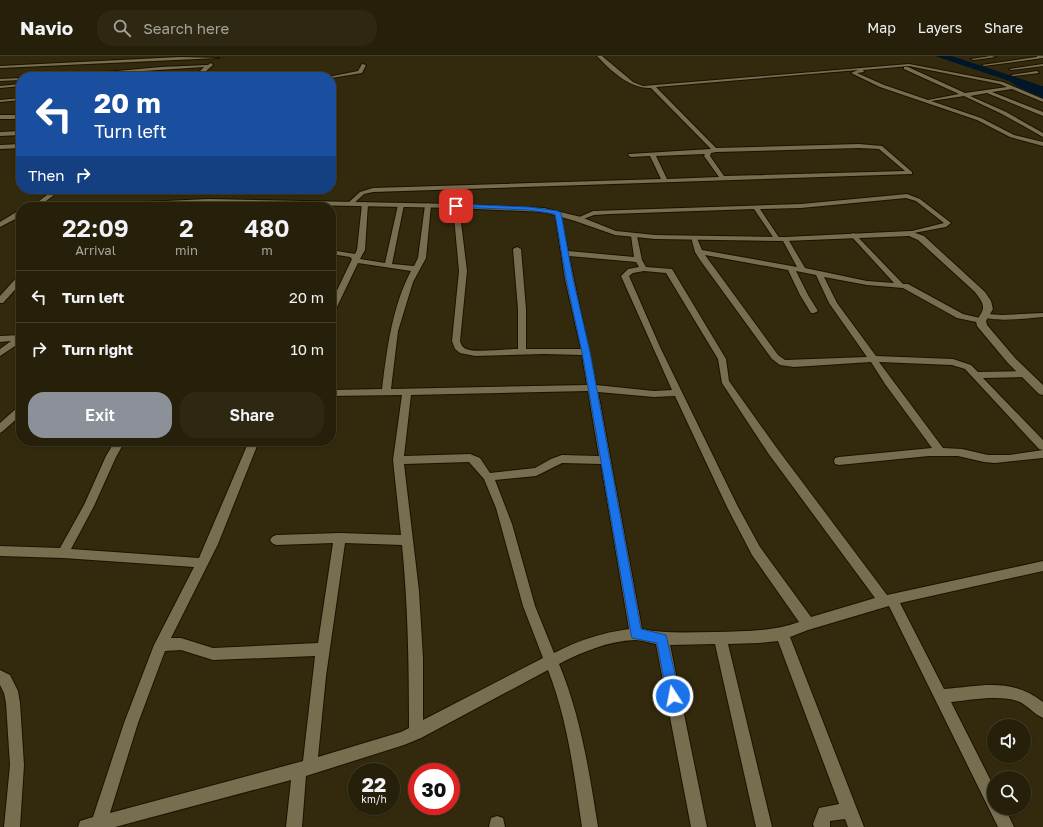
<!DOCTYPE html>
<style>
:root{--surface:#26200a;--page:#2e2813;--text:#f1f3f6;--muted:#a4a39c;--line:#423e2b;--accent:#8c9099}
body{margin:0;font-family:"Golos Text",sans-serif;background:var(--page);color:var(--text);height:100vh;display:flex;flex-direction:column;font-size:15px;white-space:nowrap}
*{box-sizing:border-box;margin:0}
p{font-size:13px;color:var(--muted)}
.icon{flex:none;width:22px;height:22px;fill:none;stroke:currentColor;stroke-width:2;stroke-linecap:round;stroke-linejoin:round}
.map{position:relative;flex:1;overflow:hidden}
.sheet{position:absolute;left:16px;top:146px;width:320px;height:244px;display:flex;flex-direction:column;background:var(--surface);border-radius:16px;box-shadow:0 1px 3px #0004,0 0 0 1px var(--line)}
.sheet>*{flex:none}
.top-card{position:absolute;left:16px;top:16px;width:320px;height:122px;border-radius:16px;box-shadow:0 1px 3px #0004,0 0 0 1px var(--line);background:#1a4fa0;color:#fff;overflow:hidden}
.buttons{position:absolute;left:987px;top:663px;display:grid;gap:8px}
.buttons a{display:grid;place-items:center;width:44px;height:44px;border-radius:50%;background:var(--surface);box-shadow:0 1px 3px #0004,0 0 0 1px var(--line);font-size:20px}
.speed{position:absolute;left:348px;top:707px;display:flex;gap:8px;font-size:20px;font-weight:700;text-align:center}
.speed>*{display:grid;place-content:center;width:52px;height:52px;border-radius:50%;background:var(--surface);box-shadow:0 1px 3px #0004,0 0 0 1px var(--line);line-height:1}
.speed small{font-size:10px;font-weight:400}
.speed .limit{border:6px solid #d22;background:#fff;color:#111}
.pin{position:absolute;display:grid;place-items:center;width:34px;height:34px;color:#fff;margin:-17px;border-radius:8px;box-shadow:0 2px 6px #0006}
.me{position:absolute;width:44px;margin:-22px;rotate:349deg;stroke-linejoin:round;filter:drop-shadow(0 0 3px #0008)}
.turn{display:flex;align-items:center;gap:14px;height:84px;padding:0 12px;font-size:18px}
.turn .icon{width:52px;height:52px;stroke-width:2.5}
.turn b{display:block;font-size:28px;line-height:34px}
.then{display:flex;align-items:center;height:38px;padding:0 12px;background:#0003;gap:8px;font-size:15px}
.eta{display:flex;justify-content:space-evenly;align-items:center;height:68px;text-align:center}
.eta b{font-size:24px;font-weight:600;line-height:28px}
.button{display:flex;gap:8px;margin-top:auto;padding:8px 12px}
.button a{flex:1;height:46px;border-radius:16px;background:var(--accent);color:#fff;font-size:16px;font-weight:600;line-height:46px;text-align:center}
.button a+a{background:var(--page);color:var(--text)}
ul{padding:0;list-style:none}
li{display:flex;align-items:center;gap:12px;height:52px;padding:0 12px;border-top:1px solid var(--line)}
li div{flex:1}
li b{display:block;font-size:15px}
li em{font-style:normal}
header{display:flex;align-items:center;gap:24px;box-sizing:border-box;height:56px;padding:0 20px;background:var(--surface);border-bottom:1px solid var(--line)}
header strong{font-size:19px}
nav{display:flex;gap:22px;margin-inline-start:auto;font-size:14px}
.search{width:280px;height:36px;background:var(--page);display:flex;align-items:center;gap:10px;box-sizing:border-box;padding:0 14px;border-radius:16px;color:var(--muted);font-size:15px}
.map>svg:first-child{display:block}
.water{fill:#001729}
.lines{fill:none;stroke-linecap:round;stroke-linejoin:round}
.street-casing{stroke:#1b1200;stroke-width:2}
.secondary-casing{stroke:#1b1200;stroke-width:2}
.street{fill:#776d4f;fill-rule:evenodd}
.secondary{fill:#776d4f;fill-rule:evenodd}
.route{fill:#1a73e8;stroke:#114b97}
</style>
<header>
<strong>Navio</strong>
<div class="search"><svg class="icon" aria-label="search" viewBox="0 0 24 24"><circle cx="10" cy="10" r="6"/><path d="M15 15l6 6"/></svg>Search here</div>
<nav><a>Map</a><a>Layers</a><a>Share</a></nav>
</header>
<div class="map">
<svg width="1043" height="771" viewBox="0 0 1043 771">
<rect width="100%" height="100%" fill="#332a0d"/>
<polygon class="water" points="935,0 952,0 1042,30 1043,30 1043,42 1018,31 1009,25"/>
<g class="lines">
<defs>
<g id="street">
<path d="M597,0H602L633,26L643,30L909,8L1003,26L1043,43V46L1012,33L992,36L1043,56V60L987,37L970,40L1006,56L1043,77V81L1002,58L964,40L931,45L981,62L1014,79L1043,86V90L1010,81L977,64L880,31L851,17L858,14L656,31L716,92L859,88L882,90L912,116V118L373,136L364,138L353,148L348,147L360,136L373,132L661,123L650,100L631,101L628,99L629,98L711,93L651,32C630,33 611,15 597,0ZM909,10L1000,28L1007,31L965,37L908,11H904V13L959,38L928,44L884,29L857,17L864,16L863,14ZM859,92L879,93L905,115L724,120L710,100L711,97L716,96ZM705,98L704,100L719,121L667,123L656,100Z"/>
<polygon points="991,0 996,1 973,4 971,3"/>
<polygon points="1043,0 1043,2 984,10 982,9"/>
<polygon points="180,1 219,2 0,12 0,10"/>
<polygon points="211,7 213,9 199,21 194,21 204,11 51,21 161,11 208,9"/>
<polygon points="362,8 366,9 362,17 331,22 328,21 358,15"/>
<polygon points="1043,8 1043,10 1011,14 1009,13"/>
<polygon points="1037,15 1039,17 1013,20 1011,19"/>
<polygon points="21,22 21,24 0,25 0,23"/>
<polygon points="21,28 21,30 0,32 0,30"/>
<polygon points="21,42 21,44 0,46 0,44"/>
<rect x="0" y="59" width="21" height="4"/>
<polygon points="21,75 21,79 0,80 0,76"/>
<polygon points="21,88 21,92 0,93 0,89"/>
<polygon points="55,133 62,133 38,151 31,151"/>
<polygon points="907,138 920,143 951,167 946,171 908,178 908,176 944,167 916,145 906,142 801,152 760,153 780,183 777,185 775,184 754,153 610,158 594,159 578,165 575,163 593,155 801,148"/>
<polygon points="209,143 212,145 209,151 203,151 207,144"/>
<path d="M365,146L368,148L365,194L360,203L385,207L398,149L401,147L404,149L392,208L414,210L418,202L425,149L428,147L431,149L426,202L413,226L398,275L391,333L587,329L582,299L544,298L475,300L460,297L455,293L452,285L459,215L453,150L456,148L459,150L467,215L460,285C461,288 462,291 466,293C475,297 506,293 518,293V253L513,193L517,191L521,193L526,253V293H581L565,223L555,157L560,156L568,195L634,201L631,180L634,178L637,180L642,204L646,211L672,213L726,303L729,325L776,391L887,539L1043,505V515L900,547L944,633C981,630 1011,621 1043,646V662C1034,658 1028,650 1020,646C1003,638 969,644 951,646L994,731V752H1005L1014,771H998L889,550L808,574L790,581L864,771H848L845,763L830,765V771H814L813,768L819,752L839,748L778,585L759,587L728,588L772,771H756L715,588L670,589L707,771H691L656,588C650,587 642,584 635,584C608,585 582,596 559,608C581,661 589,715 598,771H582C574,718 568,665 548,614L421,682L404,689L306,720L302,771H286L291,724L115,771H78L80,765L93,761L124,667L154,589L194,511L63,502L0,500V490L60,492L84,449L106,400L115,385H125L116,401L94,450L71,493L199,502L249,385H259L218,488L171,582H181L213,592L318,587L333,487L276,489L272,487L270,484L272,481L276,479L340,477L401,479L393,404L402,339L331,340V334L382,333C387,293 392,251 411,215L358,207L335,255L331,257V247L352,203L350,201L331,198V194L355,198L357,194L362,148ZM569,200L636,206L639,211L628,213L621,220L672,334L654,335L596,329ZM644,215L666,217L718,303L722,327L768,397L875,542L811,561L760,491L737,449L660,291L629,220L633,217ZM588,335L599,400L562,399L551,403L535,412L490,417L480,402L470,398L404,400L411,339ZM598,336L654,341L675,340L727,451L752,499L799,566C771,576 744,575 715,576C690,576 666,578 642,573ZM469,406L484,423L496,452L523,550L543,602L423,664V602L419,535L404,408ZM562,407L601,408L629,573C601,577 579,584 554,597L535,550L512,468L495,424L536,420ZM345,487L402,489C408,550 409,610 409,672L401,676L318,701L326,620ZM181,594L213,604L315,600L303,705L110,757L138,667L165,595Z"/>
<path d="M853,177L855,178L903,228H908L963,258L984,263L985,265L981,267L957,262L903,232L867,229L824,221L837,247L876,300L953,303L971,309L978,316L1025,315L1029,318L1025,321L983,322L1043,384V394L1039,393L965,313L952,309L879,306L943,392L962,393L988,399H1009L1043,394V402L995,407L984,406L958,400H929L839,409L835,408L834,405L835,402L839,401L932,392L885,328L871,306L794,311L780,309L772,303L700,204L695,196L691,181L696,180L702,194L797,211L782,183L785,181L788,183L805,212L867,225L894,227L851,180L850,179ZM705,199L788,214L800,239L811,257H814L818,255L808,239L796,215L816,219L829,247L867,301L785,304L778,299Z"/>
<polygon points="18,220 21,220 21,227 3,247 0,247 0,240"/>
<path d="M1043,257V261C1031,262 991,267 983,260L987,258L1002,259Z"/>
<polygon points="21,279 21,286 0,300 0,293 11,285 0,286 0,280"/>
<polygon points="21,350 21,359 3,375 0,377 0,367 18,351"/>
<polygon points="0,614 10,619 18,635 20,647 24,709 20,771 4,771 10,709 6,647 4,637 0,629"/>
<polygon points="497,760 503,762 505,771 489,771 491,762"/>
</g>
<g id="secondary">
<polygon points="1037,0 1043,0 1043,2 1037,1"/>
<path d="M209,143L456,148L544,152L581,161L616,175L655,179L785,181L910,175L924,180L985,236L991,245L993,253L986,265L987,269L1015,302L1043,329V339L1039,338L1007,306L977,270L976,265C986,252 985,249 975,236L918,184L909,180L785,185L655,183L615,179L575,165L544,156L456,152L209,147L128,151H73L77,149Z"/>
<polygon points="18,155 21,155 21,160 0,171 0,166"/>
</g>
</defs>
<use href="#street" class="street-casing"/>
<use href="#secondary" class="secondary-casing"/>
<use href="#street" class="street"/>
<use href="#secondary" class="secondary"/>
</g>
<polygon class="route" points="456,148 529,151 558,155 561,157 573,223 590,296 641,573 666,579 680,640 678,644 673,646 669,644 667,640 657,587 632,582 631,578 582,296 566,223 555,158 529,154 454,151 453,150"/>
</svg>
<div class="buttons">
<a><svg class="icon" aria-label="sound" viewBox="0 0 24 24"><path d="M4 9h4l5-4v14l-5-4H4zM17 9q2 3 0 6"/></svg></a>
<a><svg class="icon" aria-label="search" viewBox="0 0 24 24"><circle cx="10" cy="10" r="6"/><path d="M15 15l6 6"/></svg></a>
</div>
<div class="speed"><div>22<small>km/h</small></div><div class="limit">30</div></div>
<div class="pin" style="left:456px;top:150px;background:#d93025"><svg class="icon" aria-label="arrive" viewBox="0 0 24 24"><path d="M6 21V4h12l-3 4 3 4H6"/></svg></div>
<svg class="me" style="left:673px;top:640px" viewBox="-20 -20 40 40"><circle r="17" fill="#1a73e8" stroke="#fff" stroke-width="3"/><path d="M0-11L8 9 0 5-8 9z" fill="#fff"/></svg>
<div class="top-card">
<div class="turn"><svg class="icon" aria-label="left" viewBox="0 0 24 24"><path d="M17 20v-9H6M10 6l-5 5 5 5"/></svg><div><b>20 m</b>Turn left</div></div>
<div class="then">Then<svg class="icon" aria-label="right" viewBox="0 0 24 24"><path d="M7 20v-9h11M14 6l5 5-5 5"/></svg></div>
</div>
<section class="sheet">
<div class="eta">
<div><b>22:09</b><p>Arrival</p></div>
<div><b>2</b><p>min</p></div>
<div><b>480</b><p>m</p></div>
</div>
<ul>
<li><svg class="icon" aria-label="left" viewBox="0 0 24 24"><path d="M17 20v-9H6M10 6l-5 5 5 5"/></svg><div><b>Turn left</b></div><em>20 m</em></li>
<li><svg class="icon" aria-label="right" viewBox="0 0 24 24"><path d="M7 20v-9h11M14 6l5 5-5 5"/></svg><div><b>Turn right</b></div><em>10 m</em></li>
</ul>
<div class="button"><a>Exit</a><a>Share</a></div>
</section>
</div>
